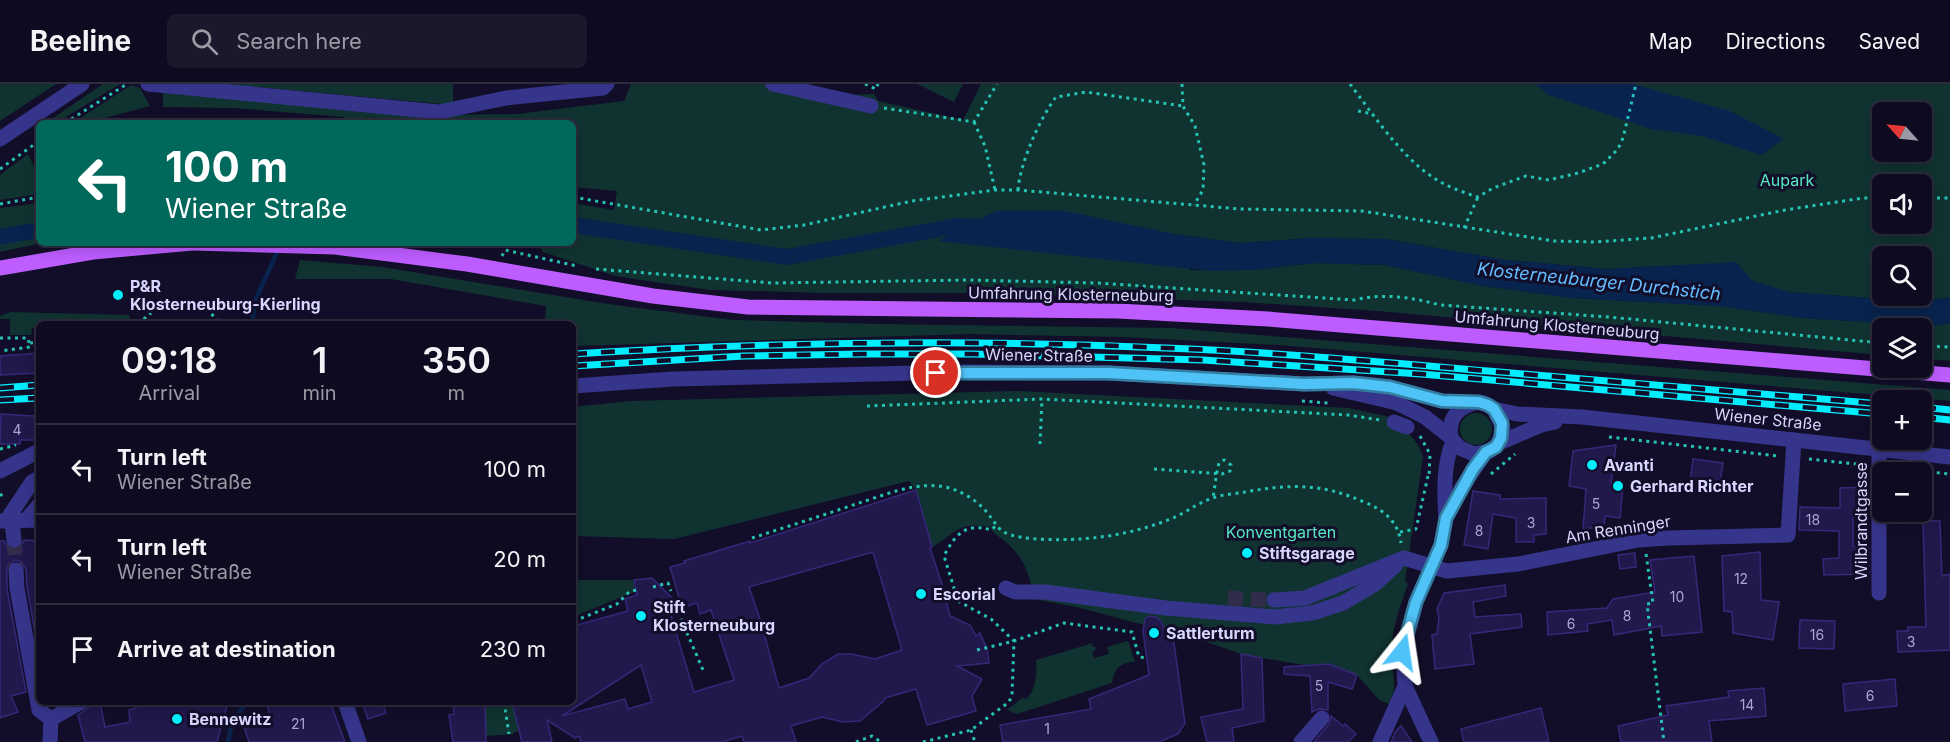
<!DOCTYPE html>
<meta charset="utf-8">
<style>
:root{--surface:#0e0a1f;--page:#1c182c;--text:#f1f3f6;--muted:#9b9aa4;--line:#2e2b3d}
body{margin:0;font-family:Inter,sans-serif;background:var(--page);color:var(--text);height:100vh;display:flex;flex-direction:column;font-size:22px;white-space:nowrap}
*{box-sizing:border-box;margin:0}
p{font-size:20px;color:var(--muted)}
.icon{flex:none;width:33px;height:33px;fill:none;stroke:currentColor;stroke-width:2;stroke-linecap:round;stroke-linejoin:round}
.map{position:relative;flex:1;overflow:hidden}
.details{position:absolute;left:36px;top:237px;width:540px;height:384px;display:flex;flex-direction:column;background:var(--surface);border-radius:9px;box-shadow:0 3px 15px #0003,0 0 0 2px var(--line)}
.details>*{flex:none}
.banner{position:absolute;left:36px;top:36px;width:540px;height:126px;border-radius:9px;box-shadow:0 3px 15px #0003,0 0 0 2px var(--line);background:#00695c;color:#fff;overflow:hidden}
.needle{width:39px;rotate:297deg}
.fabs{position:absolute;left:1872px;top:18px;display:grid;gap:12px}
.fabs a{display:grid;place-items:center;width:60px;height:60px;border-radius:9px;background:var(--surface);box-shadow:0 3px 15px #0003,0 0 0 2px var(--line);font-size:30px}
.pin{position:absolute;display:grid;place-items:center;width:51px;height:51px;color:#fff;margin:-26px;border:3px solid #fff;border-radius:50%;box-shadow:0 2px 6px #0007}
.me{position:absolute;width:66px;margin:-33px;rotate:15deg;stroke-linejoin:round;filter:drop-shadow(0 0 4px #0008)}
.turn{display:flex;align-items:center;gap:21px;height:126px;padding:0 30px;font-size:27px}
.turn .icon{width:78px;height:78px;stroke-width:2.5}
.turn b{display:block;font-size:42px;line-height:51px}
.eta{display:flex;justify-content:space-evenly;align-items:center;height:102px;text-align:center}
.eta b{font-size:36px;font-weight:600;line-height:42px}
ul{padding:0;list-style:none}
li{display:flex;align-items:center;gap:18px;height:90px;padding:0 30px;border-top:2px solid var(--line)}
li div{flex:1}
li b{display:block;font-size:22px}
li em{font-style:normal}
header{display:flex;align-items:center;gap:36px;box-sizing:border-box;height:84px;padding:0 30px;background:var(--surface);border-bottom:2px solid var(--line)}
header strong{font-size:28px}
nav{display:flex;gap:33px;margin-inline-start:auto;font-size:21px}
.search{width:420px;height:54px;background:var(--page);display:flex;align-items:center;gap:15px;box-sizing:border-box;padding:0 21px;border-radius:9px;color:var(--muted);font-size:22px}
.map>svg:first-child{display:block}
.green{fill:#103331;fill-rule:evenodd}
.water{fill:#08244e}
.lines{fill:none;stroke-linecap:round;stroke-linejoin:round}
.stream{stroke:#08244e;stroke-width:4.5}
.canal{stroke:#08244e;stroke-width:16}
.building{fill:#21184b;stroke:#362879;stroke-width:1.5;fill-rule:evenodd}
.minor-tunnel{stroke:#302c49;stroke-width:15;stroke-dasharray:15 8;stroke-linecap:butt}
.path{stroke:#25c3b4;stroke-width:3;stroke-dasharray:3 4.5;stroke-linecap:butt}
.minor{stroke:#36358c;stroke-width:15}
.major{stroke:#bd5dff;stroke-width:15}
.rail-casing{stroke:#02eeff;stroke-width:7}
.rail{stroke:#120e29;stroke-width:4.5;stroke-dasharray:14;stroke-linecap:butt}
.route-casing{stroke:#337fa1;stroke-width:15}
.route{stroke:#4fc3f7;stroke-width:10}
.poi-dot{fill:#02eeff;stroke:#120e29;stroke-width:2}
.labels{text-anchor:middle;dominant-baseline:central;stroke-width:6;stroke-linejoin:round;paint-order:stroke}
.number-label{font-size:14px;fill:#aba6d2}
.park-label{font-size:16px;fill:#57e9c0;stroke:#120e29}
.poi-label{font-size:16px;font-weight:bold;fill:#d9d6ff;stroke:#120e29;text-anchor:start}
.street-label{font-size:16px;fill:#d9d6ff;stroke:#120e29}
.water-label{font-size:18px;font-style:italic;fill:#64bcff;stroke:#120e29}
</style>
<header>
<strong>Beeline</strong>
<div class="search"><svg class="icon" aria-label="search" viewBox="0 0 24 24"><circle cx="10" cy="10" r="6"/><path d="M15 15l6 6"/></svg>Search here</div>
<nav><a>Map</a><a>Directions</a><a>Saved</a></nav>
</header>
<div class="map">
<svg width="1950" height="658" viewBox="0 0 1950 658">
<rect width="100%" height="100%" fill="#120e29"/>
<g class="green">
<polygon points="0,0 56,0 0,37"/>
<polygon points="103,0 120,0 56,39 46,39"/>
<polygon points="223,0 453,0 453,21"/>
<path d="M631,0H806L843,11L874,10L878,17L963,36L981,0H1950V214L1909,217L1789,208L1685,181L1607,185L1506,176L1385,155L1311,154L1240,159L1174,150L1190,186H1251L1314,179L1385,181L1484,202L1572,214L1720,222L1803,234L1932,242L1950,239V277L1922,274V244H1882V271L1378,227L1243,218L973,209H829L710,206L615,192L543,168L538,159H573V119L614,126L617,107L573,103V39H345L344,33L233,24L163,23V9L452,31L517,30L624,17ZM1882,28H1922V68H1882ZM1882,100H1922V140H1882ZM1882,172H1922V212H1882Z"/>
<polygon points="917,0 963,0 954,18"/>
<polygon points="131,1 140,4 150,22 86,39 73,39"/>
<polygon points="28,70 39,93 39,110 0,116 0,91"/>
<polygon points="39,119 39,159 42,159 0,168 0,124"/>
<polygon points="300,176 382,183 608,220 733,236 878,240 1170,244 1950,306 1950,317 1279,261 1122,253 969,250 573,262 573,240 545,240 546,222 391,195 295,195"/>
<polygon points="10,228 129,231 131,240 82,240 79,238 76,240 39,240 39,244 32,244 31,251 10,251 10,235 0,235 0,232"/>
<path d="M1019,307L1348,324L1395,334C1405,348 1419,356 1423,373L1405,497L1408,500C1399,524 1391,548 1391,574C1392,595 1399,598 1389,620L1379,616L1357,591L1329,580L1304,581L1262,574L1241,570L1210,559L1165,551C1164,540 1160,534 1150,531L1145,535L1144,541L1077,523L1033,515C1031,493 1025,475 1007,459C1000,453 994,451 990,443C957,437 957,449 932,463L916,406L909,397L674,455L573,452V323L630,317Z"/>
<circle cx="1476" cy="345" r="16"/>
<polygon points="573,496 634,496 634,508 573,533"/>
<path d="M1128,557L1135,578C1120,578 1114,585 1112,599L1017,630L1007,626L1022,614L1026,615C1036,606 1037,589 1036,576L1093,559L1092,562L1097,564L1092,568L1094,574L1109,570L1107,563Z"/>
<polygon points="490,618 512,618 521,647 514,648 514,650 486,652 486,622 490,622"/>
</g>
<g class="water">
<polygon points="1536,0 1633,0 1730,27 1784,55 1761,71 1702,52 1651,45 1549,11"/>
<polygon points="996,127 1065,127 1174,150 1240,159 1311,154 1385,155 1506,176 1607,185 1736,178 1753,197 1789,208 1909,217 1950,214 1950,239 1932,242 1803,234 1720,222 1572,214 1484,202 1385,181 1314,179 1251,186 1211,187 938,157"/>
</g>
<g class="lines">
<g class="stream">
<polyline points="252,240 255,217 279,164"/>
<polyline points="228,658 232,638 247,618"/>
</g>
<g class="canal">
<polyline points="573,141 787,173 956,142 987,143"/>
<polyline points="0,153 39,146"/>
</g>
</g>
<g class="building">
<polygon points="39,269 39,289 0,291 0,272"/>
<polygon points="1,330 34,332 35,356 20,356 20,360 0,360"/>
<polygon points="1616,361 1611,399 1623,401 1620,434 1605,432 1604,442 1583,445 1586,405 1569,402 1573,367"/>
<polygon points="1693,375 1723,379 1719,403 1690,399"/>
<polygon points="1867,403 1867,433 1853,433 1853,462 1869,462 1869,490 1824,491 1823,475 1839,474 1839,447 1799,446 1800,423 1840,424 1840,404"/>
<path d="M916,406L932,463L930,464L945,509H944L950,532L970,541L976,552L980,549L987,565L989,579L957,582L982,595L972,612L976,627L927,641L916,605L885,614V616L860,637L843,638L822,633L791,642L796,658H744L742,652L722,658H581L579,652L575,654L547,636L552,658H522L512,618H573V542L628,527L625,515L637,511L634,496L652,494L682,524L670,528L694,608L734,596L711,526L700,530L697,519L682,524L670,483L685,479L684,477L750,457V459ZM873,468L902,566L875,575L851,570H838L822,580L809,594L779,604L760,535L749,503ZM641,581L652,618L628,625L625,615L562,632Z"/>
<polygon points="1473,407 1500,411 1500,415 1546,414 1546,450 1534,451 1534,458 1516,458 1516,434 1493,430 1488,465 1464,461"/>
<polygon points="1923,437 1940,437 1942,492 1950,490 1950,566 1898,568 1897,547 1908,547 1908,543 1926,543"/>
<polygon points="24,456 39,457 39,571 27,503 26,485 21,478 15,476 7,482 7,505 26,608 11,612 18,628 0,634 0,457 4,457 7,462 14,466 20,463"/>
<polygon points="1760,468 1761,516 1779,518 1773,556 1733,549 1732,528 1724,527 1722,472"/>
<polygon points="1635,469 1636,483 1620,485 1618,471"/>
<polygon points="1694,472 1702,548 1662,552 1661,542 1614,551 1612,536 1587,540 1588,547 1548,551 1547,528 1607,524 1613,515 1655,508 1650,476"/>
<polygon points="1505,501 1506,512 1473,518 1475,533 1521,530 1522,543 1470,550 1474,580 1435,585 1432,551 1437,550 1439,534 1437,525 1444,509"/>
<polygon points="1149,532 1156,533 1161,537 1167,551 1173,552 1185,639 1178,650 1159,658 1003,658 1000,641 1091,625 1089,615 1149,591 1143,547 1145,535"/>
<polygon points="1800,536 1835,537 1834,565 1799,564"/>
<polygon points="1241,570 1262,574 1264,637 1232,644 1234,658 1207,658 1201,633 1243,625"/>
<polygon points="1329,580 1357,591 1352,605 1328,598 1328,626 1319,625 1312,628 1310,592 1284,590 1284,583"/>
<polygon points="1895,595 1897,622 1845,627 1843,600"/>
<polygon points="1764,604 1766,632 1709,637 1712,658 1621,658 1618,642 1668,631 1666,622 1729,613 1728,607"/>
<polygon points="91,618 100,618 105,643 130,638 129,626 136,624 136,618 228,618 217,658 85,658 78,631 89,623"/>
<polygon points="266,618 330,618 345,658 249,658 244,643 271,634"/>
<polygon points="362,618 382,618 386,629 368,635"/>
<polygon points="453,618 485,618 486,658 453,658 449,631 454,630"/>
<polygon points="1541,624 1549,658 1464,658 1461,645"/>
<polygon points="1331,632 1343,642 1345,640 1356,650 1348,658 1314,658 1329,640"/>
<polygon points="1401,642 1412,658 1391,658 1396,647"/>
</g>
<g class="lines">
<g class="minor-tunnel">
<polyline points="14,456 16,486"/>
<polyline points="1228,514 1274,516"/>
</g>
<g class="path">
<polyline points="865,0 876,5 878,0"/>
<polyline points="1182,0 1183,22 1195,42 1204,81 1203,106 1194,121"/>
<path d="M1350,0C1372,29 1400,71 1431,92C1445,102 1462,108 1478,113L1493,104L1526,92L1549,96L1578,89L1603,80L1618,65L1623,54L1636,0"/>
<polyline points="884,24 974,38 997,0"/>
<polyline points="1358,27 1373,30"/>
<polyline points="974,38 985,62 995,106"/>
<polyline points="65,39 127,0"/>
<polyline points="0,85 39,57"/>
<path d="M1018,106C1020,79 1040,34 1056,13L1086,8L1183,22"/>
<polyline points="573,113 761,146 804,141 912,117 995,106 1018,106 1240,125 1362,127 1554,157 1594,158 1651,154 1785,126 1863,114 1882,114"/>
<polyline points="1922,114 1950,114"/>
<polyline points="0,120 39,113"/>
<polyline points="1464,144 1478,113"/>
<polyline points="502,172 505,166 577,182"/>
<path d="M596,185L772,199L968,196L1098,199L1354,216C1383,209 1411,213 1440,221L1609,233L1882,259"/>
<polyline points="206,225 222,240"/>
<polyline points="138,240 151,229"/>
<polyline points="0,254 28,254 30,263 0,267"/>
<polyline points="30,259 39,258"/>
<polyline points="1922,262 1950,263"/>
<polyline points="1302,317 1328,319"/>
<polyline points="867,322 1042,315 1348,331 1380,336"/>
<polyline points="37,327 39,333"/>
<polyline points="1420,352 1430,370 1429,393"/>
<polyline points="1609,353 1778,372"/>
<polyline points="1040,360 1042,315"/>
<polyline points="0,365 16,361"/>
<polyline points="1809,375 1865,381"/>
<polyline points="1892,384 1950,390"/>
<path d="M1154,385L1222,390L1230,387L1231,381L1224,376L1219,379C1216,390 1215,402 1213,414"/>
<polyline points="1491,390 1515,370"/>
<polyline points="0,412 4,408"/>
<polyline points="1400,448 1416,445 1428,392"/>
<path d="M752,454C786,443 821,432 856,420C882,412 911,399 939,402C958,404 978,416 989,431C994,437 997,444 1004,448C1019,457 1062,456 1080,455C1112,453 1144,446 1173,434C1187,428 1199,418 1213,414C1223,410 1235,410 1245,408C1289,400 1322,399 1364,418C1384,426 1398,437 1401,459"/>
<polyline points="1646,470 1653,519 1647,520 1664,658"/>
<polyline points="653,503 668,499 671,507"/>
<polyline points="675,521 703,586"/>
<polyline points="574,537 617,520 629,508 636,506"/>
<polyline points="977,566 1014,557 1064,539 1132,548 1139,573 1147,574"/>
<polyline points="504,618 509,650"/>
<polyline points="971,646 975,658"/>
<polyline points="856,658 872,652 881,658"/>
<path d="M923,658L971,646L1009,618L1012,611L1014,557L991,535L958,517L944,472C955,451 965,438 991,446L996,442"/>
</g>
<g class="minor">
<polyline points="148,0 439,28 506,14 603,4 607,0"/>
<polyline points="773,0 871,22"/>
<polyline points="0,55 82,0"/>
<polyline points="573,302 673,295 958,288 1109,289 1304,300 1353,299 1390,303 1442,317 1484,319 1494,325 1517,330 1582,333 1950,373"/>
<polyline points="1333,304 1397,319 1425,333 1448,351 1460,364 1474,370 1490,367 1499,359 1503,344 1494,325"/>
<polyline points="1394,338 1407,343"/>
<path d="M1451,354C1448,337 1455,325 1471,320"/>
<polyline points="1499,359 1541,341 1555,338"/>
<polyline points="0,387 39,367"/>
<path d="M1446,434C1444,410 1443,380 1453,358"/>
<polyline points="26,436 39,421"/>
<polyline points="0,437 39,436"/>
<polyline points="6,437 32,398 39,394"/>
<polyline points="12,437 14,456"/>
<polyline points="16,486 17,504 39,626 51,635 50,658"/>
<polyline points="1006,504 1015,508 1045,508 1166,524 1275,533 1312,529 1343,519 1375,500 1395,482"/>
<polyline points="1879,509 1879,365"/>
<polyline points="1274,516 1305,514 1404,474 1447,487 1518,480 1638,456 1668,454 1788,451 1794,356"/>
<polyline points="345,618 359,658"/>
<polyline points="51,635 81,618"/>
<polyline points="1301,658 1322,634"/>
<polyline points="1380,658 1405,602"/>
<polyline points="1431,658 1405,602 1403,568 1416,518 1441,461 1446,434 1462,403 1486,368"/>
</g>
<g class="major">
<polyline points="194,159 335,163 467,180 653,212 748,223 1118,227 1268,235 1950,291"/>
<polyline points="0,184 93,168 192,159"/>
</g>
<defs>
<g id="rail">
<path d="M573,270C770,258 969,255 1166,264C1274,268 1381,278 1488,287C1620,298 1751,309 1882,320"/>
<polyline points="573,282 744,272 861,270 973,270 1203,276 1421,290 1882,330"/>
<polyline points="0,304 39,301"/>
<polyline points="0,316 39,314"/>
<polyline points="1922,323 1950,326"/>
<polyline points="1922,333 1950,336"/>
</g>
</defs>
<use href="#rail" class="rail-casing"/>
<use href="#rail" class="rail"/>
</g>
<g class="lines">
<defs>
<polyline id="route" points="936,289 1109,289 1304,300 1353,299 1390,303 1442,317 1479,318 1488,321 1494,325 1502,339 1501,354 1496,363 1486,368 1473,385 1446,434 1441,461 1416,518 1402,568"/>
</defs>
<use href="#route" class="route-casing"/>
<use href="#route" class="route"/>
</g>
<g class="poi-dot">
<circle cx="118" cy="211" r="6"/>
<circle cx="1592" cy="381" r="6"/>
<circle cx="1618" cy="402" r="6"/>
<circle cx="1247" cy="469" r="6"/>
<circle cx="921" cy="510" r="6"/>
<circle cx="641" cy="532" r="6"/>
<circle cx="1154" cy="549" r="6"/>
<circle cx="177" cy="635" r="6"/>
</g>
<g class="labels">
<g class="number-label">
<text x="17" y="345">4</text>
<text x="1596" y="419">5</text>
<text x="1813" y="435">18</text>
<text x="1531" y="438">3</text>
<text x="1479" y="446">8</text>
<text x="1741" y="494">12</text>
<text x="1677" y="512">10</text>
<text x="1627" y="531">8</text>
<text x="1571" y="539">6</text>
<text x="1817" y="550">16</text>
<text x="1911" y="557">3</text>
<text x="1319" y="601">5</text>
<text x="1870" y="611">6</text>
<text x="1747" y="620">14</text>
<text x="298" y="639">21</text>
<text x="1047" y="644">1</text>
</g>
<g class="park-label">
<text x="1787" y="96">Aupark</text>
<text x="1281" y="448">Konventgarten</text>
</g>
<g class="poi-label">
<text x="130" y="202">P&amp;R<tspan x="130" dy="18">Klosterneuburg-Kierling</tspan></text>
<text x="1604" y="381">Avanti</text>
<text x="1630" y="402">Gerhard Richter</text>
<text x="1259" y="469">Stiftsgarage</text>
<text x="933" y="510">Escorial</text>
<text x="653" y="523">Stift<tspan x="653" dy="18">Klosterneuburg</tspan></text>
<text x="1166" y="549">Sattlerturm</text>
<text x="189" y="635">Bennewitz</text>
</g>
<g class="street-label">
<text transform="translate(1071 210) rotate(1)">Umfahrung Klosterneuburg</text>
<text transform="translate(1557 241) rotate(5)">Umfahrung Klosterneuburg</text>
<text transform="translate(1039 271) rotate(1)">Wiener Straße</text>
<text transform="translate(1768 335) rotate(6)">Wiener Straße</text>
<text transform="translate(1861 437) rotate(-90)">Wilbrandtgasse</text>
<text transform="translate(1618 445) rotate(-9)">Am Renninger</text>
</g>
<g class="water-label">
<text transform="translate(1599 197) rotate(6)">Klosterneuburger Durchstich</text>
</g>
</g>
</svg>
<div class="fabs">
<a><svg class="needle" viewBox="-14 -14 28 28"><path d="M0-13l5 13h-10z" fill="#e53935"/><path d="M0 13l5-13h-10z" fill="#9b9aa4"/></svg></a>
<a><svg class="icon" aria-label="sound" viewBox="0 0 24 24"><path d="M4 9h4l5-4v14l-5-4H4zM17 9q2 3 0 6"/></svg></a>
<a><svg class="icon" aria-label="search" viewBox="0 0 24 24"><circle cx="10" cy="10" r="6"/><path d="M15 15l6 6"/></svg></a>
<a><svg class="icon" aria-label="layers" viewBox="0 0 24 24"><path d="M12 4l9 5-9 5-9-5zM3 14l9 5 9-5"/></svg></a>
<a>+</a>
<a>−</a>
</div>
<div class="pin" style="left:936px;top:289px;background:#d93025"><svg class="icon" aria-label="arrive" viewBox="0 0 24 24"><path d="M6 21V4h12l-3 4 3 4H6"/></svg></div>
<svg class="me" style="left:1402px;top:568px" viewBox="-20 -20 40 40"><path d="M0-17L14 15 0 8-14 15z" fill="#4fc3f7" stroke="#fff" stroke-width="4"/></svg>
<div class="banner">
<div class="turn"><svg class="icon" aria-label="left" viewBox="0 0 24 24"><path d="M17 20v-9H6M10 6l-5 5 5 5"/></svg><div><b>100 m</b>Wiener Straße</div></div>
</div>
<section class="details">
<div class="eta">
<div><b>09:18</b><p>Arrival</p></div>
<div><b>1</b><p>min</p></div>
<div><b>350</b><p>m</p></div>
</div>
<ul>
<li><svg class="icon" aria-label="left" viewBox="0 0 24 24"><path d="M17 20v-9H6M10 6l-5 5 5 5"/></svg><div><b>Turn left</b><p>Wiener Straße</p></div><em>100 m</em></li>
<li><svg class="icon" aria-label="left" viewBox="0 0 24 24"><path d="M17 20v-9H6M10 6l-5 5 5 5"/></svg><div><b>Turn left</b><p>Wiener Straße</p></div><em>20 m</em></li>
<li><svg class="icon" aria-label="arrive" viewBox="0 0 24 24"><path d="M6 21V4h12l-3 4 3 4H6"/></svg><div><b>Arrive at destination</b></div><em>230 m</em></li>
</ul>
</section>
</div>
